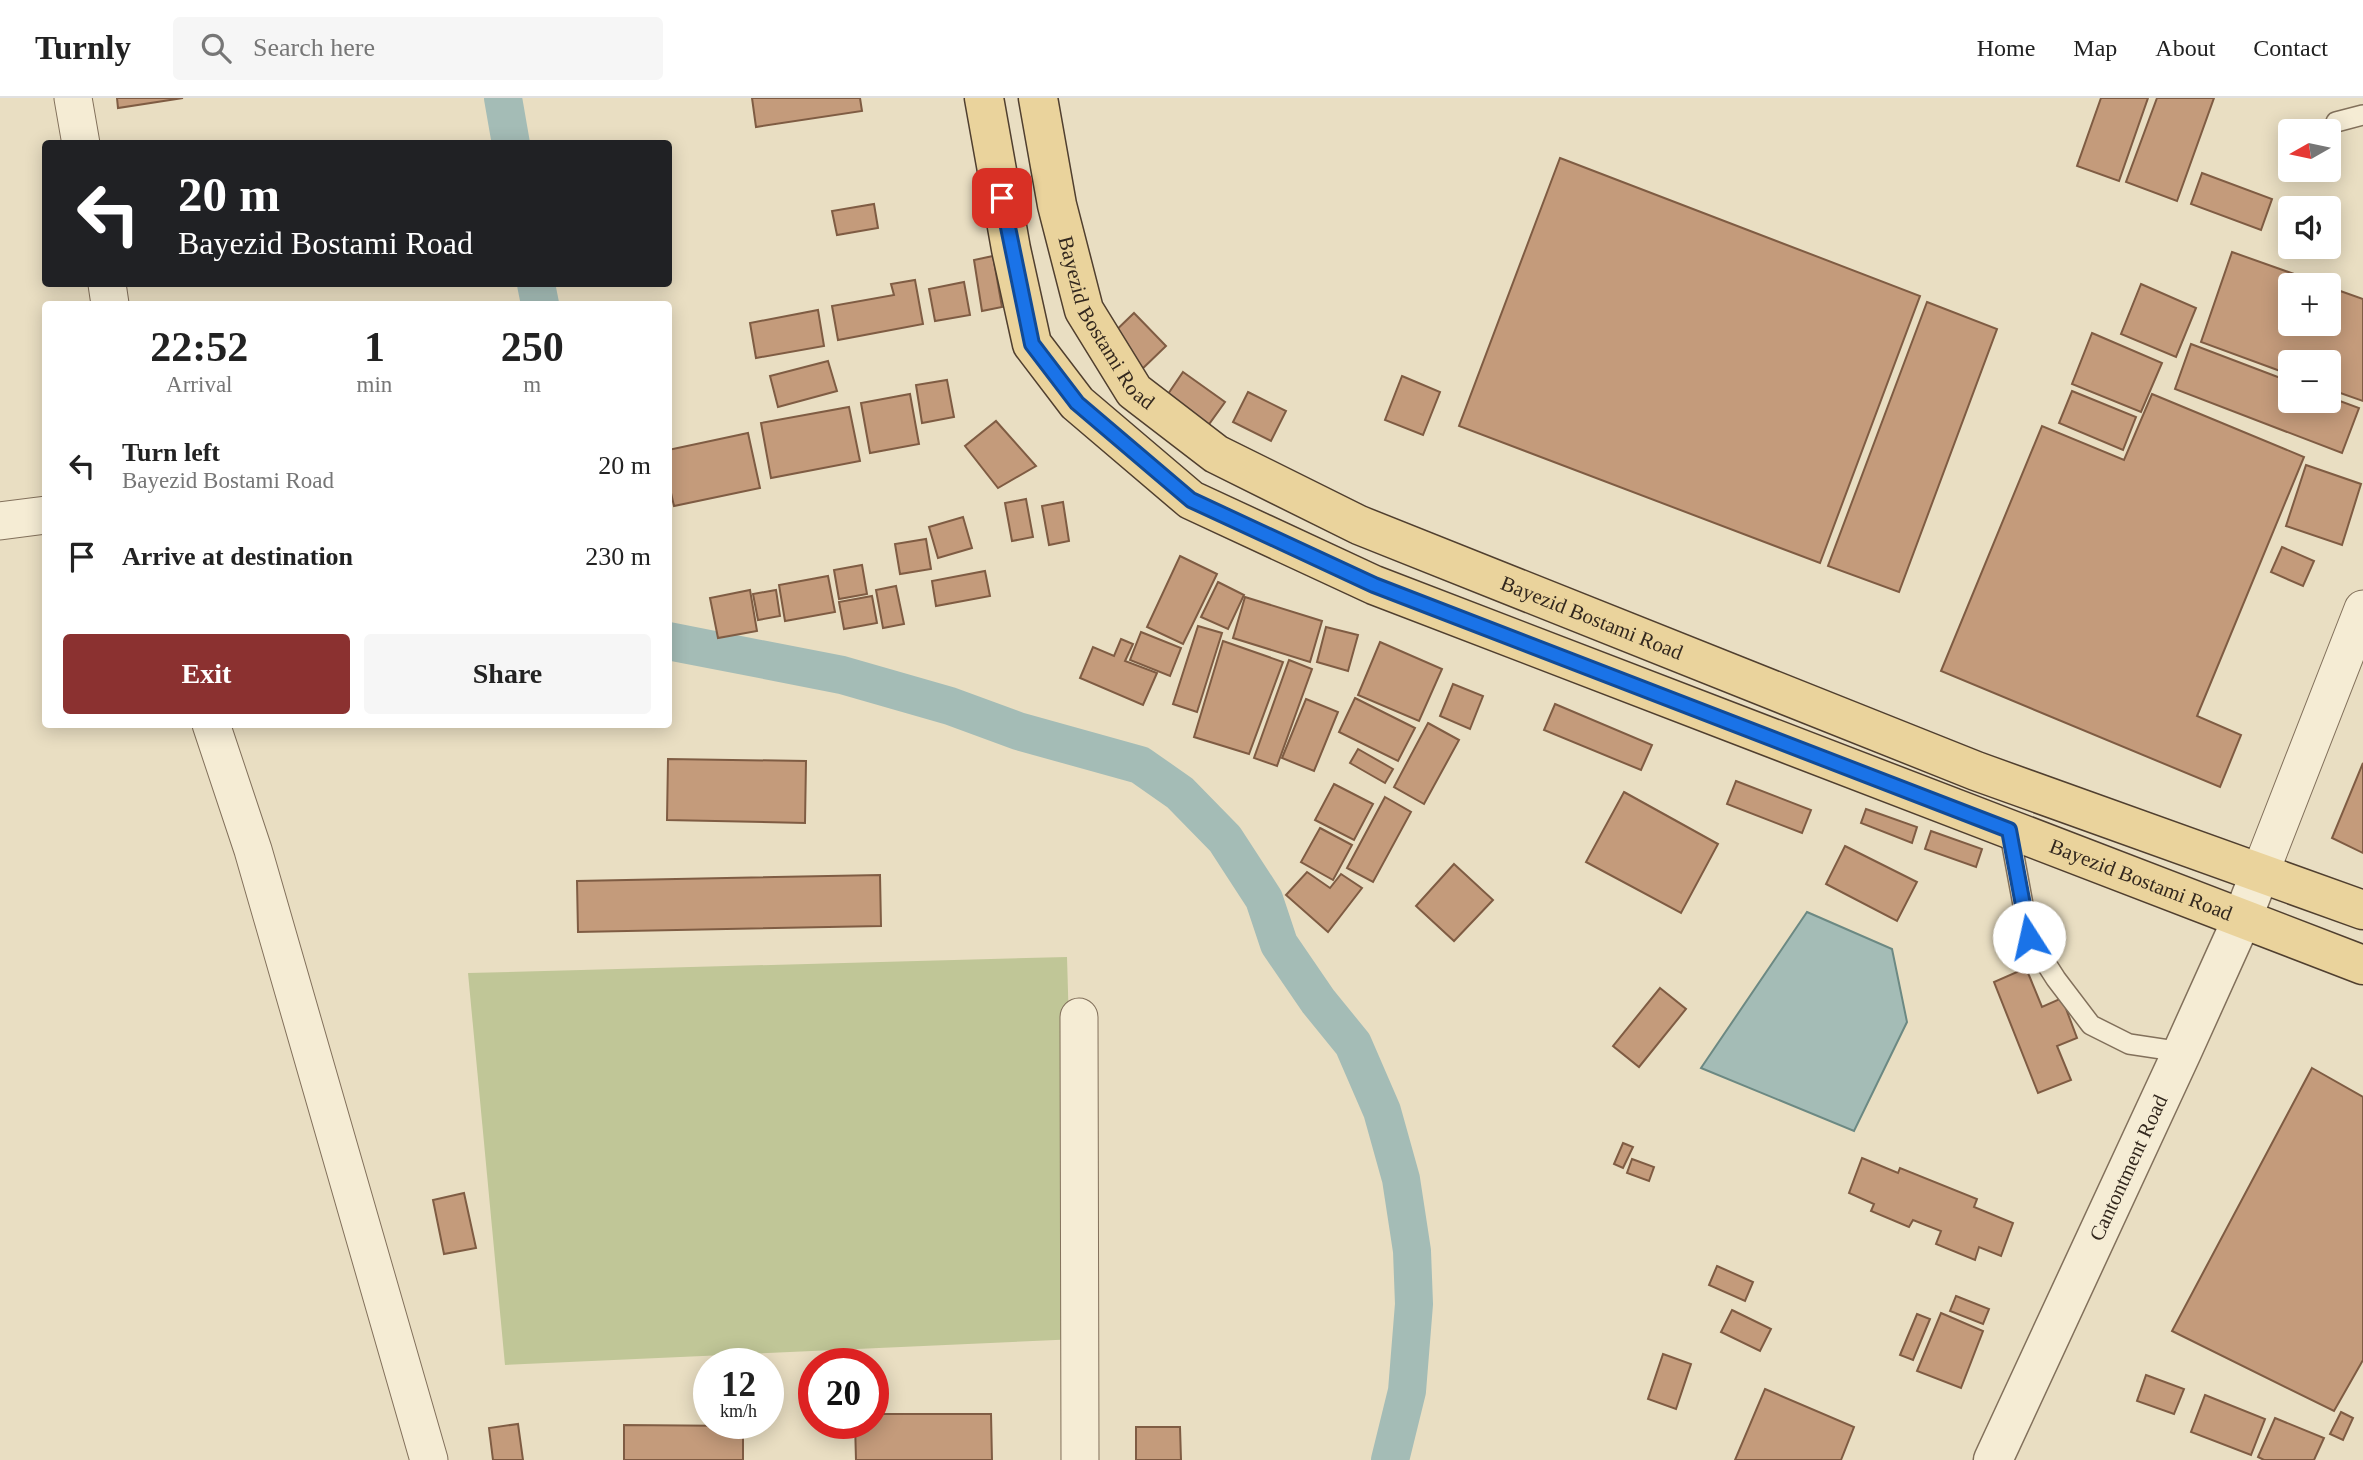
<!DOCTYPE html>
<meta charset="utf-8">
<style>
:root{--surface:#fff;--page:#f6f6f6;--text:#222;--muted:#767676;--line:#e0e0e0;--accent:#8b3130}
body{margin:0;font-family:"Times New Roman",serif;background:var(--page);color:var(--text);height:100vh;display:flex;flex-direction:column;font-size:26px;white-space:nowrap}
*{box-sizing:border-box;margin:0}
p{font-size:23px;color:var(--muted)}
.icon{flex:none;width:38px;height:38px;fill:none;stroke:currentColor;stroke-width:2;stroke-linecap:round;stroke-linejoin:round}
.map{position:relative;flex:1;overflow:hidden}
.sheet{position:absolute;left:42px;top:203px;width:630px;height:427px;display:flex;flex-direction:column;background:var(--surface);border-radius:7px;box-shadow:0 4px 18px #0003}
.sheet>*{flex:none}
.top-card{position:absolute;left:42px;top:42px;width:630px;height:147px;border-radius:7px;box-shadow:0 4px 18px #0003;background:#202124;color:#fff;overflow:hidden}
.needle{width:46px;rotate:261deg}
.tools{position:absolute;left:2278px;top:21px;display:grid;gap:14px}
.tools a{display:grid;place-items:center;width:63px;height:63px;border-radius:7px;background:var(--surface);box-shadow:0 4px 18px #0003;font-size:35px}
.speed{position:absolute;left:693px;top:1250px;display:flex;gap:14px;font-size:35px;font-weight:700;text-align:center}
.speed>*{display:grid;place-content:center;width:91px;height:91px;border-radius:50%;background:var(--surface);box-shadow:0 4px 18px #0003;line-height:1}
.speed small{font-size:18px;font-weight:400}
.speed .limit{border:10px solid #d22;background:#fff;color:#111}
.pin{position:absolute;display:grid;place-items:center;width:60px;height:60px;color:#fff;margin:-30px;border-radius:14px;box-shadow:0 4px 10px #0006}
.me{position:absolute;width:77px;margin:-38px;rotate:350deg;stroke-linejoin:round;filter:drop-shadow(0 0 5px #0008)}
.turn{display:flex;align-items:center;gap:24px;height:147px;padding:0 21px;font-size:32px}
.turn .icon{width:91px;height:91px;stroke-width:2.5}
.turn b{display:block;font-size:49px;line-height:60px}
.eta{display:flex;justify-content:space-evenly;align-items:center;height:119px;text-align:center}
.eta b{font-size:42px;font-weight:600;line-height:49px}
.cta{display:flex;gap:14px;margin-top:auto;padding:14px 21px}
.cta a{flex:1;height:80px;border-radius:7px;background:var(--accent);color:#fff;font-size:28px;font-weight:600;line-height:80px;text-align:center}
.cta a+a{background:var(--page);color:var(--text)}
ul{padding:0;list-style:none}
li{display:flex;align-items:center;gap:21px;height:91px;padding:0 21px}
li div{flex:1}
li b{display:block;font-size:26px}
li em{font-style:normal}
header{display:flex;align-items:center;gap:42px;box-sizing:border-box;height:98px;padding:0 35px;background:var(--surface);border-bottom:2px solid var(--line)}
header strong{font-size:33px}
nav{display:flex;gap:38px;margin-inline-start:auto;font-size:24px}
.search{width:490px;height:63px;background:var(--page);display:flex;align-items:center;gap:18px;box-sizing:border-box;padding:0 24px;border-radius:7px;color:var(--muted);font-size:26px}
.map>svg:first-child{display:block}
.green{fill:#c0c697}
.water{fill:#a4bcb6;stroke:#6c8983;stroke-width:2}
.lines{fill:none;stroke-linecap:round;stroke-linejoin:round}
.canal{stroke:#a4bcb6;stroke-width:38}
.building{fill:#c49b7b;stroke:#7f5c43;stroke-width:2}
.service-casing{stroke:#82705b;stroke-width:22}
.minor-casing{stroke:#82705b;stroke-width:39}
.tertiary-casing{stroke:#82705b;stroke-width:41}
.primary-casing{stroke:#503f2f;stroke-width:41}
.service{stroke:#f5ecd4;stroke-width:19}
.minor{stroke:#f5ecd4;stroke-width:37}
.tertiary{stroke:#f5ecd4;stroke-width:38}
.primary{stroke:#ead39c;stroke-width:38}
.route-casing{stroke:#114b97;stroke-width:18}
.route{stroke:#1a73e8;stroke-width:12}
.labels{text-anchor:middle;dominant-baseline:central;stroke-width:7;stroke-linejoin:round;paint-order:stroke}
.street-label{font-size:21px;fill:#33281e;stroke:#f2e9d1}
</style>
<header>
<strong>Turnly</strong>
<div class="search"><svg class="icon" aria-label="search" viewBox="0 0 24 24"><circle cx="10" cy="10" r="6"/><path d="M15 15l6 6"/></svg>Search here</div>
<nav><a>Home</a><a>Map</a><a>About</a><a>Contact</a></nav>
</header>
<div class="map">
<svg width="2363" height="1362" viewBox="0 0 2363 1362">
<rect width="100%" height="100%" fill="#e9dec2"/>
<polygon class="green" points="1067,859 1078,1241 505,1267 468,875"/>
<polygon class="water" points="1807,814 1892,851 1907,924 1854,1033 1701,970"/>
<g class="lines">
<g class="canal">
<polyline points="503,0 511,46"/>
<polyline points="536,186 540,206"/>
<polyline points="668,543 842,577 950,608 1018,633 1140,667 1180,695 1225,741 1264,801 1279,846 1318,903 1353,946 1382,1013 1401,1081 1412,1153 1414,1206 1407,1293 1390,1362"/>
</g>
</g>
<g class="building">
<polygon points="117,0 183,0 118,10"/>
<polygon points="752,0 860,0 862,13 756,29"/>
<polygon points="2101,0 2148,0 2119,83 2077,68"/>
<polygon points="2157,0 2214,0 2177,103 2126,84"/>
<polygon points="1560,60 1920,198 1820,465 1459,328"/>
<polygon points="2202,75 2272,101 2261,132 2191,106"/>
<polygon points="874,106 878,130 837,137 832,113"/>
<polygon points="2232,154 2325,187 2291,187 2291,226 2329,226 2329,189 2363,201 2363,303 2329,291 2329,264 2291,264 2291,277 2201,244"/>
<polygon points="993,158 1002,209 982,213 974,162"/>
<polygon points="915,182 923,226 838,242 832,208 894,197 891,186"/>
<polygon points="964,184 970,217 935,223 929,191"/>
<polygon points="2141,186 2196,210 2176,259 2121,236"/>
<polygon points="1927,204 1997,231 1899,494 1828,468"/>
<polygon points="818,212 824,248 756,260 750,225"/>
<polygon points="1134,215 1166,248 1138,275 1106,242"/>
<polygon points="2092,235 2162,265 2141,314 2072,286"/>
<polygon points="2191,246 2291,284 2291,303 2329,303 2329,299 2359,310 2342,355 2175,291"/>
<polygon points="828,263 837,293 778,309 770,278"/>
<polygon points="1183,274 1225,304 1207,329 1166,299"/>
<polygon points="1402,278 1440,294 1423,337 1385,322"/>
<polygon points="947,282 954,319 922,325 916,287"/>
<polygon points="2072,293 2136,319 2123,352 2059,325"/>
<polygon points="1248,294 1286,313 1271,343 1233,324"/>
<polygon points="910,296 919,346 870,355 861,305"/>
<polygon points="2152,296 2304,359 2197,618 2241,637 2220,689 1941,573 2042,328 2124,362"/>
<polygon points="849,309 860,363 771,380 761,325"/>
<polygon points="996,323 1036,368 998,390 965,348"/>
<polygon points="748,335 760,390 674,408 668,382 668,352"/>
<polygon points="2306,367 2361,386 2342,447 2286,428"/>
<polygon points="1026,401 1033,439 1012,443 1005,405"/>
<polygon points="1063,404 1069,443 1049,447 1042,408"/>
<polygon points="963,419 972,450 938,460 929,429"/>
<polygon points="926,441 931,471 900,476 895,446"/>
<polygon points="2282,449 2314,463 2303,488 2271,474"/>
<polygon points="1180,458 1217,476 1183,546 1147,529"/>
<polygon points="862,467 867,496 839,501 834,472"/>
<polygon points="985,473 990,498 936,508 932,483"/>
<polygon points="828,478 835,514 785,523 779,487"/>
<polygon points="1218,484 1244,497 1228,531 1201,519"/>
<polygon points="896,488 904,526 883,530 876,492"/>
<polygon points="750,492 757,533 718,540 710,500"/>
<polygon points="776,492 780,518 758,522 753,496"/>
<polygon points="872,498 877,525 844,531 839,504"/>
<polygon points="1245,499 1322,523 1310,564 1233,540"/>
<polygon points="1198,528 1222,535 1197,614 1173,606"/>
<polygon points="1326,529 1358,537 1348,573 1317,564"/>
<polygon points="1141,534 1181,550 1170,578 1130,562"/>
<polygon points="1121,541 1133,546 1125,563 1157,575 1143,607 1080,580 1093,549 1114,558"/>
<polygon points="1223,543 1283,564 1249,656 1194,639"/>
<polygon points="1380,544 1442,571 1419,623 1358,597"/>
<polygon points="1289,562 1312,571 1277,668 1254,660"/>
<polygon points="1453,586 1483,598 1470,631 1440,618"/>
<polygon points="1355,600 1415,630 1398,663 1339,634"/>
<polygon points="1306,601 1338,614 1314,673 1282,660"/>
<polygon points="1555,606 1652,647 1641,672 1544,632"/>
<polygon points="1428,625 1459,642 1424,706 1394,689"/>
<polygon points="1358,651 1393,671 1385,685 1350,665"/>
<polygon points="668,661 806,663 805,725 667,722"/>
<polygon points="2363,665 2363,755 2332,740"/>
<polygon points="1736,683 1811,712 1802,735 1727,706"/>
<polygon points="1334,686 1373,706 1354,742 1315,722"/>
<polygon points="1624,694 1718,746 1681,815 1586,764"/>
<polygon points="1385,699 1411,714 1373,784 1347,770"/>
<polygon points="1866,711 1917,729 1912,745 1861,725"/>
<polygon points="1320,730 1352,747 1333,782 1301,764"/>
<polygon points="1931,733 1982,751 1976,769 1925,751"/>
<polygon points="1845,748 1917,784 1897,823 1826,786"/>
<polygon points="1454,766 1493,802 1454,843 1416,808"/>
<polygon points="1307,774 1330,790 1341,776 1362,790 1328,834 1286,797"/>
<polygon points="880,777 881,828 578,834 577,783"/>
<polygon points="2026,870 2042,909 2062,900 2077,940 2057,948 2071,982 2038,995 1994,884"/>
<polygon points="1660,890 1686,911 1639,969 1613,948"/>
<polygon points="2312,970 2363,999 2363,1262 2334,1313 2172,1233"/>
<polygon points="1623,1045 1633,1049 1623,1070 1614,1066"/>
<polygon points="1862,1060 1898,1075 1900,1070 1977,1101 1974,1109 2013,1125 2001,1158 1979,1149 1975,1162 1936,1146 1941,1133 1913,1122 1909,1129 1871,1113 1874,1106 1849,1095"/>
<polygon points="1632,1061 1654,1069 1649,1083 1627,1075"/>
<polygon points="464,1095 476,1150 444,1156 433,1102"/>
<polygon points="1717,1168 1753,1184 1745,1203 1709,1187"/>
<polygon points="1956,1198 1989,1211 1983,1226 1950,1213"/>
<polygon points="1732,1212 1771,1231 1760,1253 1721,1234"/>
<polygon points="1941,1215 1983,1233 1961,1290 1917,1273"/>
<polygon points="1917,1216 1930,1221 1913,1262 1900,1257"/>
<polygon points="1663,1256 1691,1266 1676,1311 1648,1301"/>
<polygon points="2146,1277 2184,1291 2174,1316 2137,1303"/>
<polygon points="1765,1291 1854,1329 1841,1362 1735,1362"/>
<polygon points="2205,1297 2265,1321 2251,1357 2191,1334"/>
<polygon points="2341,1314 2353,1320 2343,1342 2330,1336"/>
<polygon points="873,1316 991,1316 992,1362 856,1362 855,1325 873,1325"/>
<polygon points="2275,1320 2324,1340 2314,1362 2264,1362 2258,1359"/>
<polygon points="518,1326 523,1362 493,1362 489,1330"/>
<polygon points="624,1327 743,1328 743,1362 624,1362"/>
<polygon points="1136,1329 1180,1329 1181,1362 1136,1362"/>
</g>
<g class="lines">
<defs>
<g id="service">
<polyline points="2336,24 2363,17"/>
<polyline points="2009,731 2029,839 2056,881 2091,927 2129,946 2182,954"/>
</g>
<g id="minor">
<polyline points="73,0 81,46"/>
<polyline points="107,186 110,206"/>
<polyline points="0,423 46,417"/>
<polyline points="211,626 253,752 429,1362"/>
<polyline points="2260,775 2363,511"/>
<polyline points="1079,919 1080,1362"/>
</g>
<g id="tertiary">
<path id="s1" d="M1993,1362L2182,954L2242,821L2260,775"/>
</g>
<g id="primary">
<path id="s2" d="M984,0L1011,151L1032,246L1077,305L1191,402L1374,487L2363,867"/>
<path id="s3" d="M1038,0L1057,107L1084,212L1134,293L1216,356L1359,427L1976,673L2363,812"/>
</g>
</defs>
<use href="#service" class="service-casing"/>
<use href="#minor" class="minor-casing"/>
<use href="#tertiary" class="tertiary-casing"/>
<use href="#primary" class="primary-casing"/>
<use href="#service" class="service"/>
<use href="#minor" class="minor"/>
<use href="#tertiary" class="tertiary"/>
<use href="#primary" class="primary"/>
</g>
<g class="lines">
<defs>
<polyline id="route" points="1002,100 1032,246 1077,305 1191,402 1374,487 2009,732 2029,839"/>
</defs>
<use href="#route" class="route-casing"/>
<use href="#route" class="route"/>
</g>
<g class="labels">
<g class="street-label">
<text stroke="none"><textPath href="#s3" startOffset="238">Bayezid Bostami Road</textPath></text>
<text stroke="none"><textPath href="#s3" startOffset="826">Bayezid Bostami Road</textPath></text>
<text stroke="none"><textPath href="#s2" startOffset="1498">Bayezid Bostami Road</textPath></text>
<text stroke="none"><textPath href="#s1" startOffset="322">Cantontment Road</textPath></text>
</g>
</g>
</svg>
<div class="tools">
<a><svg class="needle" viewBox="-14 -14 28 28"><path d="M0-13l5 13h-10z" fill="#e53935"/><path d="M0 13l5-13h-10z" fill="#767676"/></svg></a>
<a><svg class="icon" aria-label="sound" viewBox="0 0 24 24"><path d="M4 9h4l5-4v14l-5-4H4zM17 9q2 3 0 6"/></svg></a>
<a>+</a>
<a>−</a>
</div>
<div class="speed"><div>12<small>km/h</small></div><div class="limit">20</div></div>
<div class="pin" style="left:1002px;top:100px;background:#d93025"><svg class="icon" aria-label="arrive" viewBox="0 0 24 24"><path d="M6 21V4h12l-3 4 3 4H6"/></svg></div>
<svg class="me" style="left:2029px;top:839px" viewBox="-20 -20 40 40"><circle r="19" fill="#fff"/><path d="M0-13L10 11 0 6-10 11z" fill="#1a73e8"/></svg>
<div class="top-card">
<div class="turn"><svg class="icon" aria-label="left" viewBox="0 0 24 24"><path d="M17 20v-9H6M10 6l-5 5 5 5"/></svg><div><b>20 m</b>Bayezid Bostami Road</div></div>
</div>
<section class="sheet">
<div class="eta">
<div><b>22:52</b><p>Arrival</p></div>
<div><b>1</b><p>min</p></div>
<div><b>250</b><p>m</p></div>
</div>
<ul>
<li><svg class="icon" aria-label="left" viewBox="0 0 24 24"><path d="M17 20v-9H6M10 6l-5 5 5 5"/></svg><div><b>Turn left</b><p>Bayezid Bostami Road</p></div><em>20 m</em></li>
<li><svg class="icon" aria-label="arrive" viewBox="0 0 24 24"><path d="M6 21V4h12l-3 4 3 4H6"/></svg><div><b>Arrive at destination</b></div><em>230 m</em></li>
</ul>
<div class="cta"><a>Exit</a><a>Share</a></div>
</section>
</div>
